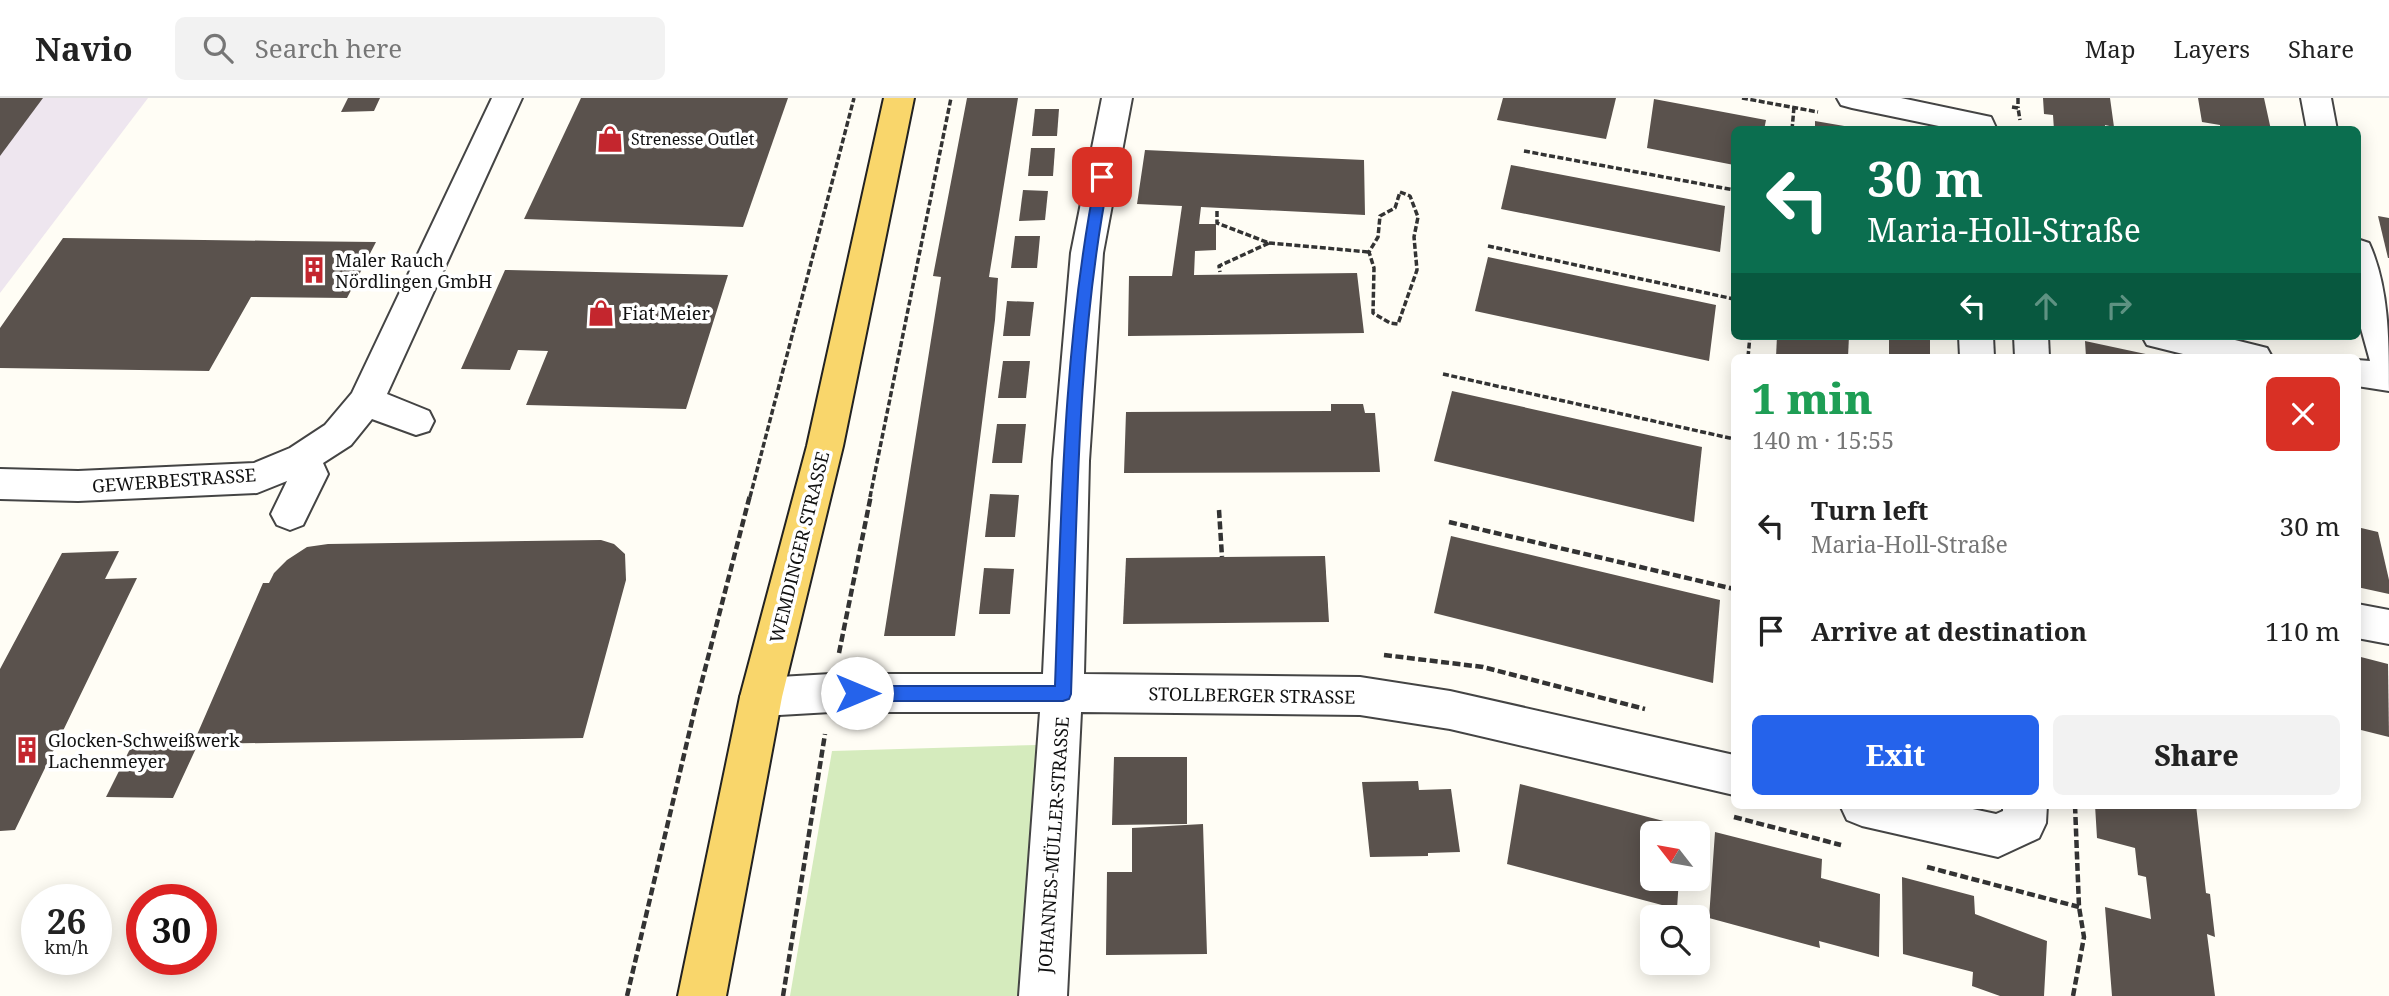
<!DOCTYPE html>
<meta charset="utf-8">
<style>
:root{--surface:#fff;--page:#f2f2f2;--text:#222;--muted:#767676;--line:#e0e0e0;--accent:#2563eb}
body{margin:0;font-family:"Noto Serif",serif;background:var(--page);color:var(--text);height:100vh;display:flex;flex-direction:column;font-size:26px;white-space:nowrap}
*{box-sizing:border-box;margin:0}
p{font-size:23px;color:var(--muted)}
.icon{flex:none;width:38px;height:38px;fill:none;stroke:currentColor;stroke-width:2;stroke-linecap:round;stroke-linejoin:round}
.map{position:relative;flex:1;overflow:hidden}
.drawer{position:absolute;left:1731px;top:256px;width:630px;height:455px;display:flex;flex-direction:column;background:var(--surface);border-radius:10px;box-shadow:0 4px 18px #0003}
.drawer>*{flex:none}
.hud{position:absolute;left:1731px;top:28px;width:630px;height:214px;border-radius:10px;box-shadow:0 4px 18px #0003;background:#0b6e4f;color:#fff;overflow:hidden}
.needle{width:46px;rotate:301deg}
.buttons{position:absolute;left:1640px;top:723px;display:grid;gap:14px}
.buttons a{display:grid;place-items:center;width:70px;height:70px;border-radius:10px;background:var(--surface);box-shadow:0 4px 18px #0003;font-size:35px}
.speed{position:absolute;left:21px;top:786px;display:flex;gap:14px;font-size:35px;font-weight:700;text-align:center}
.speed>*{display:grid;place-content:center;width:91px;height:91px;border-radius:50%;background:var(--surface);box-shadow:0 4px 18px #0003;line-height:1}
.speed small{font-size:18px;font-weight:400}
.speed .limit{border:10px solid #d22;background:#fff;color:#111}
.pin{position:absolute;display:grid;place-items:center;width:60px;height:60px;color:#fff;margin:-30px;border-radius:14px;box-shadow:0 4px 10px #0006}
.me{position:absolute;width:77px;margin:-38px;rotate:90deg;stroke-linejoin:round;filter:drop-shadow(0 0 5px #0008)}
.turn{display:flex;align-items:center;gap:24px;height:147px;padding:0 21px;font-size:32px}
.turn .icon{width:91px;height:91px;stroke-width:2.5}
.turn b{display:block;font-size:49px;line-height:60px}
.lanes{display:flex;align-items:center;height:66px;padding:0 21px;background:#0003;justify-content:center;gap:35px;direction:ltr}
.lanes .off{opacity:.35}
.round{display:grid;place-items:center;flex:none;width:74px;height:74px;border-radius:10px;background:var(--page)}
.head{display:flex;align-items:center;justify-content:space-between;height:119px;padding:0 21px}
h1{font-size:42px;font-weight:800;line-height:52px;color:#1e9e55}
.button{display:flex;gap:14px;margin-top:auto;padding:14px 21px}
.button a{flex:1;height:80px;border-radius:10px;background:var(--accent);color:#fff;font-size:28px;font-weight:800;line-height:80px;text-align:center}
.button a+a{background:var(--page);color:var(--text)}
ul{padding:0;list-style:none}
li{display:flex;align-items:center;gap:21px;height:105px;padding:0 21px}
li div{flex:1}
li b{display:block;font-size:26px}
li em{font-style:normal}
header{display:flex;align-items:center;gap:42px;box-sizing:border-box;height:98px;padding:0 35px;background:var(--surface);border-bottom:2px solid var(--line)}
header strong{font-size:33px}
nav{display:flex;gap:38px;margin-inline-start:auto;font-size:24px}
.search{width:490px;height:63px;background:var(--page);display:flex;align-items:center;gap:18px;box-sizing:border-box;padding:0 24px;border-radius:10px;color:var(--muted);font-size:26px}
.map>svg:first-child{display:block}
.industrial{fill:#eee6ef}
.green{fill:#d5ebbd}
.building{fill:#5a524d}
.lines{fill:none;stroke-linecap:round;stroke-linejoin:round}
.minor-casing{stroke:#444;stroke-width:4}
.major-casing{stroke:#222;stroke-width:4}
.path-far1{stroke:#333;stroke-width:3.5;stroke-dasharray:6 2.5;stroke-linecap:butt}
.path{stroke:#333;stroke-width:4.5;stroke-dasharray:8 3.5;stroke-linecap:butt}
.minor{fill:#fff;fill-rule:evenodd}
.major{fill:#f9d66b;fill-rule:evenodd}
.route{fill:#2563eb;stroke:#184099;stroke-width:2}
.labels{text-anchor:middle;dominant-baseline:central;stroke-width:7;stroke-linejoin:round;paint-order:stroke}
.far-poi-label{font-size:16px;fill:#111;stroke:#fff;text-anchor:start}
.poi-label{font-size:18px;fill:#111;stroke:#fff;text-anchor:start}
.street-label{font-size:18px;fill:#111;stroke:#fff}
</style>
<header>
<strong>Navio</strong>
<div class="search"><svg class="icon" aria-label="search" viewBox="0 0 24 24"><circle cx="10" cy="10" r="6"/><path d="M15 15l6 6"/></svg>Search here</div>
<nav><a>Map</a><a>Layers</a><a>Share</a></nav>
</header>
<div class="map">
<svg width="2389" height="898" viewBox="0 0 2389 898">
<rect width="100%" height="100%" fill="#fffdf5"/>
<polygon class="industrial" points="0,0 148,0 0,195"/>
<polygon class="green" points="1037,647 1019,898 790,898 832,653"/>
<g class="building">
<polygon points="0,0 43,0 0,58"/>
<polygon points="348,0 380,0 374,13 341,14"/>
<polygon points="581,0 788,0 743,129 524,121"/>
<polygon points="967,0 1018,0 989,179 998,180 995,222 955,538 884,538 941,179 933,178"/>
<polygon points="1503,0 1616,0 1606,41 1497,22"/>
<polygon points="2043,0 2110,0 2114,29 2105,27 2105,32 2054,32 2053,17 2044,16"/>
<polygon points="2198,0 2264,0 2271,32 2220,32 2220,27 2202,24"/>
<polygon points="1654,1 1766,22 1764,32 1734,32 1734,67 1647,50"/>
<polygon points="1035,11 1059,11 1057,38 1032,38"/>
<polygon points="1815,23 1856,30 1856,32 1815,32"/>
<polygon points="1031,50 1055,50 1053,78 1028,78"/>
<polygon points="1145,52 1364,62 1365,117 1201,109 1199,126 1216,126 1216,152 1195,153 1194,177 1357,175 1364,235 1128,238 1129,178 1172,178 1182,108 1137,106"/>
<polygon points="1511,67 1725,108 1720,154 1501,111"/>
<polygon points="1023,92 1048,93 1045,122 1019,123"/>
<polygon points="2378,118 2389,120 2389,160 2388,160"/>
<polygon points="1015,138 1040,138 1037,170 1011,170"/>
<polygon points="63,140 282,143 376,144 347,200 251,199 209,273 0,270 0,230"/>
<polygon points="1488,159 1716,207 1709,263 1475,213"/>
<polygon points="505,172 728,177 686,311 526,307 548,253 518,252 510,272 461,271"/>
<polygon points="1007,203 1034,204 1030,238 1003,238"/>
<polygon points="1777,238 1849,238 1848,259 1776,259"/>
<rect x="1889" y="238" width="41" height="21"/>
<polygon points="2085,243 2155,258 2154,259 2086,259"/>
<polygon points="1003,263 1030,263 1026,300 998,300"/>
<polygon points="1452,293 1702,349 1694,424 1434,363"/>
<polygon points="1331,306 1363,306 1365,315 1375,315 1380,374 1124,375 1126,314 1331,313"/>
<polygon points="997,326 1026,326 1022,365 992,365"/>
<polygon points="990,396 1019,397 1015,439 985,439"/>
<polygon points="2357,429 2378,434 2389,482 2389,496 2357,489"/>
<polygon points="1451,438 1720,502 1713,585 1434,515"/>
<polygon points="601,442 614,446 625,456 626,482 583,640 198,646 173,700 106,699 136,639 196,639 263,485 269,485 274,475 287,462 307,449 328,446"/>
<polygon points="119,453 105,481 137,480 15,732 0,733 0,571 62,455"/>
<polygon points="1325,458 1329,524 1123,526 1126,460"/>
<polygon points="984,470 1014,471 1010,516 979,516"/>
<polygon points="2357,558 2388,566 2389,639 2357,631"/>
<polygon points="1114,659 1187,659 1187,726 1112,727"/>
<polygon points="1418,683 1419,692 1451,691 1460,754 1428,755 1428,758 1370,759 1362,684"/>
<polygon points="1520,686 1683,728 1683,735 1652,735 1652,780 1679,780 1677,811 1507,766"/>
<polygon points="2095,707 2196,707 2206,795 2210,796 2215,839 2207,836 2215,898 2112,898 2105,809 2151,821 2146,779 2138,777 2135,750 2097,740"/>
<polygon points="1203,726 1207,856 1106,857 1107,774 1132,774 1132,730"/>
<polygon points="1715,734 1822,761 1821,780 1880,796 1879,859 1819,843 1820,850 1709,820"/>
<polygon points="1902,779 1974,798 1975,816 2047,843 2044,898 2000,898 1972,888 1973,874 1903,856"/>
</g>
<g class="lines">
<defs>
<g id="minor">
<polygon points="492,0 522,0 387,296 429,313 434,323 429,333 416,337 372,321 351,347 323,365 328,376 303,427 290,432 277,427 271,416 287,383 257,395 78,403 0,401 0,371 78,373 254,365 290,350 325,327 352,295"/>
<polygon points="1102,0 1132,0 1103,155 1089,363 1084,576 1360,579 1450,593 1734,657 1734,697 1450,631 1360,617 1081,614 1067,898 1019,898 1040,614 831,614 761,618 746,612 740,599 746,586 761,580 831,576 1043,576 1053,363 1071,155"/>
<polygon points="1837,0 1901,0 1991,19 1997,32 1958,32 1852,10 1841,7"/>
<polygon points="2301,0 2331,0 2337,32 2307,32"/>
<path d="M2357,141L2369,145C2389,189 2389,243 2389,293L2357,288V262L2370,263L2357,216Z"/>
<polygon points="1959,238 1993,238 1994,259 1960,259"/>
<polygon points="2014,238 2048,238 2049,259 2015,259"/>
<polygon points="2142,238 2219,238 2267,250 2272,259 2195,259 2147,247"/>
<polygon points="2357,506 2389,512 2389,546 2357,540"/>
<polygon points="1840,707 1954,707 1996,716 2003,713 2003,707 2047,707 2046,725 2039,740 1998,759 1862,728 1847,722"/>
</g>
<polygon id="major" points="884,0 914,0 843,348 782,599 726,898 678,898 740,599 807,348"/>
</defs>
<use href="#minor" class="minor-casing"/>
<use href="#major" class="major-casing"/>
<g class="path-far1">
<polyline points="1742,0 1818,14"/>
<polyline points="2018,0 2018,10"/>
<polyline points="2012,9 2018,10 2020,22"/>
<polyline points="1792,32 1794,9"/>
<polyline points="1524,53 1734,92"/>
<polygon points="1400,94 1410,98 1418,119 1414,139 1417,172 1398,226 1390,225 1373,215 1374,170 1369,154 1378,139 1380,118 1395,110"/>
<polyline points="1217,113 1217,125 1269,145 1219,168 1220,174"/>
<polyline points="1269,145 1369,154"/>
<polyline points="1488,148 1734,201"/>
<polyline points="1748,259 1750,238"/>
<polyline points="1443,276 1734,341"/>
<polyline points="750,399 854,0"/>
<polyline points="870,399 951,0"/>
</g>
<g class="path">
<polyline points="1219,412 1222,459"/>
<polyline points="1449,424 1734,491"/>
<polyline points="839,555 871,397"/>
<polyline points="1384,557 1483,569 1645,611"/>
<polyline points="1734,719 1841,747"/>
<polyline points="1927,769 2079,809"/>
<polyline points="627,898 696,606 750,397"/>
<polyline points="783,898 825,636"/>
<polyline points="2073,898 2084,839 2079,809 2075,707"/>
</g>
<use href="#minor" class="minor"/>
<use href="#major" class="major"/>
</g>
<path class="route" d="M1102,74L1109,79C1076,248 1077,424 1071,596L1069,601L1063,603H857L851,601L848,595L851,590L857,588H1055C1061,418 1063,246 1096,79Z"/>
<defs>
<symbol id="shop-bare" viewBox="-9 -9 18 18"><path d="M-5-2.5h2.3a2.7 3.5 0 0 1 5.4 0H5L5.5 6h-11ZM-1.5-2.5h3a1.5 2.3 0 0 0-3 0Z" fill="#c4262e" stroke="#fff" stroke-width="2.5" paint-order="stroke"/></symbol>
<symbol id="building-bare" viewBox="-9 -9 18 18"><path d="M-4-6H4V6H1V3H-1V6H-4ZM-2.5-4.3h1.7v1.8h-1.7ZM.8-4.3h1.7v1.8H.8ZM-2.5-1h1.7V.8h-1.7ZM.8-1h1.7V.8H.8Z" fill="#c4262e" stroke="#fff" stroke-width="2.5" paint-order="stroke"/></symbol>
</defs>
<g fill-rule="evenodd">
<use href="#shop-bare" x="591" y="22" width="38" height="38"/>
<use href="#building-bare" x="295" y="153" width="38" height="38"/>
<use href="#shop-bare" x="582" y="196" width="38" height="38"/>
<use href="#building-bare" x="8" y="633" width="38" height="38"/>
</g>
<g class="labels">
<g class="far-poi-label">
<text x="631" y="41">Strenesse Outlet</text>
</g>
<g class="poi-label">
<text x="335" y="162">Maler Rauch<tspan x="335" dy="21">Nördlingen GmbH</tspan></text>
<text x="622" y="215">Fiat Meier</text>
<text x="48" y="642">Glocken-Schweißwerk<tspan x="48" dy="21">Lachenmeyer</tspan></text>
</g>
<g class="street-label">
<text transform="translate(174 382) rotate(-4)">GEWERBESTRASSE</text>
<text transform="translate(799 449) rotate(-76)">WEMDINGER STRASSE</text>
<text transform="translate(1252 597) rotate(1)">STOLLBERGER STRASSE</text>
<text transform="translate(1053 747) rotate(-86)">JOHANNES-MÜLLER-STRASSE</text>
</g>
</g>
</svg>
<div class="buttons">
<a><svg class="needle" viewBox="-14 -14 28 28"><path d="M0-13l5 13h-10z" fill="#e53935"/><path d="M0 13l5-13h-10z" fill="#767676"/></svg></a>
<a><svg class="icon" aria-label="search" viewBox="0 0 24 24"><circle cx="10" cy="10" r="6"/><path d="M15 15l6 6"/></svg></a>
</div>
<div class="speed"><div>26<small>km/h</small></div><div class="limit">30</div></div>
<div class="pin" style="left:1102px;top:79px;background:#d93025"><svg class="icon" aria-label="arrive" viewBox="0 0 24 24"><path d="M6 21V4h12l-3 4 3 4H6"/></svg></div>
<svg class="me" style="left:857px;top:595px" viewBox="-20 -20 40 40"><circle r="19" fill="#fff"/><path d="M0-13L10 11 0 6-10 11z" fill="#2563eb"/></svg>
<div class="hud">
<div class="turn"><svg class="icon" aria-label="left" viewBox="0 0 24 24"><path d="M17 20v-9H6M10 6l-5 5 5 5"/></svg><div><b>30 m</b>Maria-Holl-Straße</div></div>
<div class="lanes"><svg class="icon" aria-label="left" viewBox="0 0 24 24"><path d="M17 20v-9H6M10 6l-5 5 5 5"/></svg><svg class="icon off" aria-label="ahead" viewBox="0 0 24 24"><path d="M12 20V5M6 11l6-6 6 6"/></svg><svg class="icon off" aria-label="right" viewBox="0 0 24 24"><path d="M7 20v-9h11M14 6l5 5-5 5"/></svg></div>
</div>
<section class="drawer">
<div class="head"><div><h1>1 min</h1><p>140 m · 15:55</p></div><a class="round" style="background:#d93025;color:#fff"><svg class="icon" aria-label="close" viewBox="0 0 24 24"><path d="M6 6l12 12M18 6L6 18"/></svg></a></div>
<ul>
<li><svg class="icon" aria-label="left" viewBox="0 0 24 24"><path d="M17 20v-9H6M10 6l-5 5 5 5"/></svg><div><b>Turn left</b><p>Maria-Holl-Straße</p></div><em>30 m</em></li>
<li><svg class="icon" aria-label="arrive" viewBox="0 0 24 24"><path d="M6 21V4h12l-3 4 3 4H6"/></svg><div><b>Arrive at destination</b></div><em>110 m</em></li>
</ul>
<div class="button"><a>Exit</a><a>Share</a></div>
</section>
</div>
